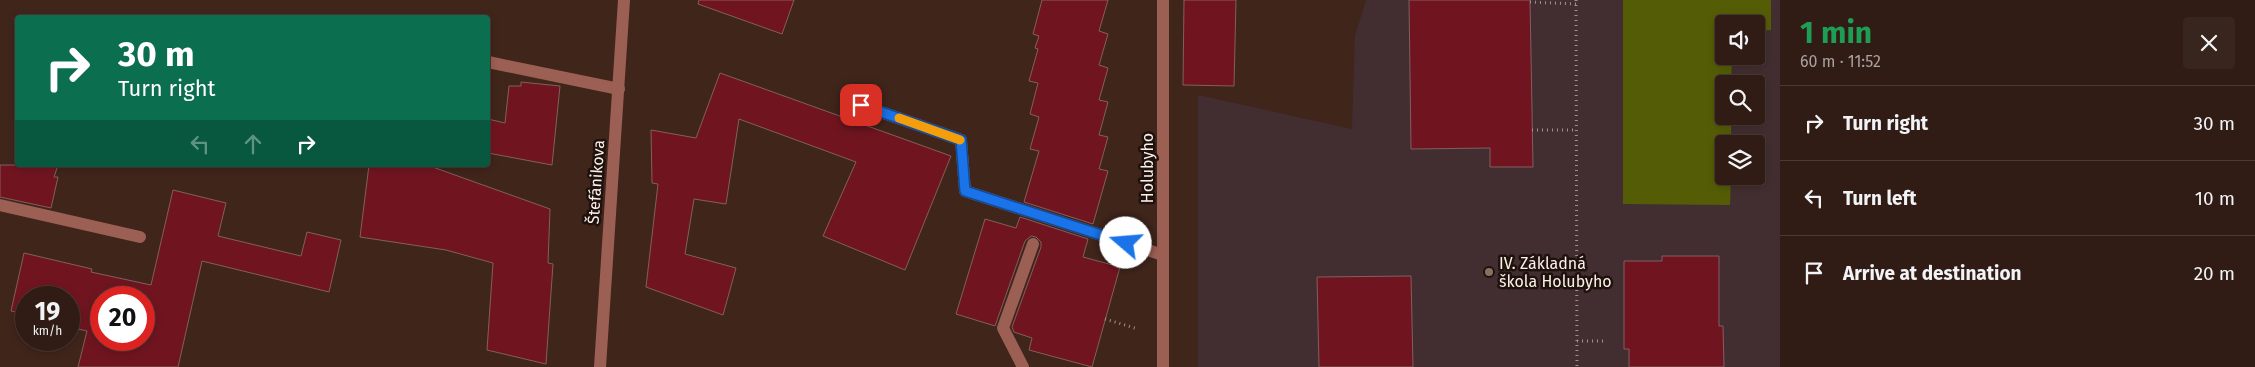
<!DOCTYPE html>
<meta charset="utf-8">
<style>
:root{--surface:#301c14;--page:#38251d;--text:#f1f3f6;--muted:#a8a1a0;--line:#4b3a34}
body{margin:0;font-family:"Fira Sans",sans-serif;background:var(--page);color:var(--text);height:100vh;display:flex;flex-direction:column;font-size:19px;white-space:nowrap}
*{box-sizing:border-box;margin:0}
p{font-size:16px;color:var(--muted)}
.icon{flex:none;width:28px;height:28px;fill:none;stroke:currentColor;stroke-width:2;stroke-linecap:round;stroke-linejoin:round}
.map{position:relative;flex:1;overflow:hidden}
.sheet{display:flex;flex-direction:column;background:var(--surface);width:475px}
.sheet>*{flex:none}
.hud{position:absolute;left:15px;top:15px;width:475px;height:152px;border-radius:5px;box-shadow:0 2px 8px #0003,0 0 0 1px var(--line);background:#0b6e4f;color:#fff;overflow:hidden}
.tools{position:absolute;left:1715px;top:15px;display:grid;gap:10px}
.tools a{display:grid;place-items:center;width:50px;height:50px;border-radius:5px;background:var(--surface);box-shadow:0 2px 8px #0003,0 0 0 1px var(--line);font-size:25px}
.speed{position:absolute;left:15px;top:286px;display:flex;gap:10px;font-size:25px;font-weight:700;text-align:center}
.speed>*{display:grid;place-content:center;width:65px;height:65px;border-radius:50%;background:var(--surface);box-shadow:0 2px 8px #0003,0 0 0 1px var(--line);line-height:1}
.speed small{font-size:12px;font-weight:400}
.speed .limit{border:8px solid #d22;background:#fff;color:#111}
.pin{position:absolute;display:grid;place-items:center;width:42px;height:42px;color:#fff;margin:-21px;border-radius:10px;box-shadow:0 2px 8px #0006}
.me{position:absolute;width:55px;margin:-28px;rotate:288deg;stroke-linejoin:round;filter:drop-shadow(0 0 4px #0008)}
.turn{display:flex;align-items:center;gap:18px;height:105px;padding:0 20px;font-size:22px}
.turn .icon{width:65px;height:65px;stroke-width:2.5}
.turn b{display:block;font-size:35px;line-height:42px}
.lanes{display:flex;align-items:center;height:48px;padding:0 20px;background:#0003;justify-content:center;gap:25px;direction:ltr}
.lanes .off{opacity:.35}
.round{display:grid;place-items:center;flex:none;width:52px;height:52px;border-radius:5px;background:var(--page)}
.headline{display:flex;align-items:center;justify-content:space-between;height:85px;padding:0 20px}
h1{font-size:30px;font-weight:700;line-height:38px;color:#1e9e55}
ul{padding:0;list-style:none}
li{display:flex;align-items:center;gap:15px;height:75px;padding:0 20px;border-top:1px solid var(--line)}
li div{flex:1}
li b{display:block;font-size:19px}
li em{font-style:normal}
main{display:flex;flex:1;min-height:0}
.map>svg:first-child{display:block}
.education{fill:#422e30;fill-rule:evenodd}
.green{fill:#545d06}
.building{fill:#701520;stroke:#825f5f;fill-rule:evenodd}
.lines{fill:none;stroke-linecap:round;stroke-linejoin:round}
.path{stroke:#a48f87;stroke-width:3;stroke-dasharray:1 4;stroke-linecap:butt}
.minor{stroke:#9c5f53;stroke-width:12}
.route-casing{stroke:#114b97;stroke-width:12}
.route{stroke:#1a73e8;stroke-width:9}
.slow{stroke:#f59e0b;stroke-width:9}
.education-dot{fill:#8d6e63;stroke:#1e120d;stroke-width:2}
.labels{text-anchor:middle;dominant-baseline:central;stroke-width:5;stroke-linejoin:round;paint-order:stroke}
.street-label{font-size:16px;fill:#ffefea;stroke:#1e120d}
.poi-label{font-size:16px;fill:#ffefea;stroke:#1e120d;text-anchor:start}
</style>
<main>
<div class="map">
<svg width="1780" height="367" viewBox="0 0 1780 367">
<rect width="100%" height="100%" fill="#40251b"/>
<path class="education" d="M1366,0H1780V367H1198V95L1352,129L1355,36ZM1724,24H1756V56H1724ZM1724,84H1756V116H1724ZM1724,144H1756V176H1724Z"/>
<polygon class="green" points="1623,0 1771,0 1771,30 1756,31 1756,24 1724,24 1724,56 1732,56 1731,84 1724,84 1724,116 1731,116 1731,144 1724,144 1724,176 1731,176 1730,205 1623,204"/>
<g class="building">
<polygon points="699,0 794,0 782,34 698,4"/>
<polygon points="1042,0 1108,0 1099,31 1108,34 1099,65 1108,68 1099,100 1108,102 1099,135 1108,137 1099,169 1108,171 1093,224 1024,202 1039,151 1030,149 1039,117 1030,114 1038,83 1029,81 1038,49 1035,48 1039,36 1033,34"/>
<polygon points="1184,0 1236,0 1234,86 1183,85"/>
<polygon points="1409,0 1530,0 1533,167 1490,167 1490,148 1411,149"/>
<polygon points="720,73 951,156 905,270 823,236 856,162 739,119 726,204 694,199 685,254 736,268 723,315 646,287 658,184 652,183 651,130 696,138"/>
<polygon points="521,82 560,86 552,165 488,153 488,119 505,123 509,86 521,86"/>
<polygon points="0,165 58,165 54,177 58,177 51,208 0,197"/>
<polygon points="369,165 427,165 550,209 548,263 553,264 546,364 487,350 493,263 446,250 360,237"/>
<path d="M173,190L226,203L218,236L301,256L307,232L341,240L329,292L202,261L178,367H78L87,331L69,327V298H26V318L19,316L20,313L11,311L24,253L92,269L91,272L151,285ZM101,298H144V340H101Z"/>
<polygon points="1020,217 1088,239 1083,257 1120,267 1092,367 1029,350 1032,338 1014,332 1012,327 1041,247 1041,242 1036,237 1031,236 1025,241 995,326 956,314 985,219 1016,228"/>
<polygon points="1662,256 1719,256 1719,326 1723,326 1724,367 1629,367 1629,349 1624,349 1624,261 1662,261"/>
<polygon points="1411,276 1413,367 1319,367 1317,277"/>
</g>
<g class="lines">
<g class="path">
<polyline points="1576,0 1577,367"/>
<polyline points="1530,2 1576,4"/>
<polyline points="1532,130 1576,130"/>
<polyline points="1105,319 1138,329"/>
<polyline points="1577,341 1604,341"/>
</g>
<g class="minor">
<polyline points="488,62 619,89"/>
<polyline points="861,105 961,140 965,191 1163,255"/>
<polyline points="0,205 140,237"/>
<polyline points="600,367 624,0"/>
<polyline points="1023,367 1003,328 1033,244"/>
<polyline points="1163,367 1163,0"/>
</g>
</g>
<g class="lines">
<defs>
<polyline id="route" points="861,105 961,140 965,191 1126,243"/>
</defs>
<use href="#route" class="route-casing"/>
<use href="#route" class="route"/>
<polyline class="slow" points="899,118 960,140"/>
</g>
<circle class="education-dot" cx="1489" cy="272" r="5"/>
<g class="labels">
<g class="street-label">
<text transform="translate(1147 168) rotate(-90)">Holubyho</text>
<text transform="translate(596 182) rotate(-86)">Štefánikova</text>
</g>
<g class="poi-label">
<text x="1499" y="263">IV. Základná<tspan x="1499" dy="18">škola Holubyho</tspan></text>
</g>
</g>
</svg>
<div class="tools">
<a><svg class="icon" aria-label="sound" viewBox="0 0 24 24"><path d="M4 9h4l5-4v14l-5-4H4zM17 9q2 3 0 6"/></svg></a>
<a><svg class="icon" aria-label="search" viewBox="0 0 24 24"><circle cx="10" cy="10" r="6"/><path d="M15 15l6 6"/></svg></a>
<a><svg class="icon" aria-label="layers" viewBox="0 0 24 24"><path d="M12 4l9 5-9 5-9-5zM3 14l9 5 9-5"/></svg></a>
</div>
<div class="speed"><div>19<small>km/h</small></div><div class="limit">20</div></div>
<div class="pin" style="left:861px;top:105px;background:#d93025"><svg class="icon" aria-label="arrive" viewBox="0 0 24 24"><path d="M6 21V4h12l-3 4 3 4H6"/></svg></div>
<svg class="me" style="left:1126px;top:243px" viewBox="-20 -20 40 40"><circle r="19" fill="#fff"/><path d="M0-13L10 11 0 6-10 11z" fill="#1a73e8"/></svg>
<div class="hud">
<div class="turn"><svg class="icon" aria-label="right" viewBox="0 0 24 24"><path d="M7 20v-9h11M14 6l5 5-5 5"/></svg><div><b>30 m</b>Turn right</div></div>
<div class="lanes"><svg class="icon off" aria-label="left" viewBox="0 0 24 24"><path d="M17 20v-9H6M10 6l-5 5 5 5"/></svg><svg class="icon off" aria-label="ahead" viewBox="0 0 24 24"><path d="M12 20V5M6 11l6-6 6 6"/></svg><svg class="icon" aria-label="right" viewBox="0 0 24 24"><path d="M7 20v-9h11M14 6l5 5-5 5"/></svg></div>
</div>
</div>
<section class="sheet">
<div class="headline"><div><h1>1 min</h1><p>60 m · 11:52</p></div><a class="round"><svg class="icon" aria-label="close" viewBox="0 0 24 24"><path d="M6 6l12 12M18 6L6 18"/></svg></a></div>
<ul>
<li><svg class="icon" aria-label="right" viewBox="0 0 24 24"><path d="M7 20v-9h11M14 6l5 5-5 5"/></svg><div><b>Turn right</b></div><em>30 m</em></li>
<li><svg class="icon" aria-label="left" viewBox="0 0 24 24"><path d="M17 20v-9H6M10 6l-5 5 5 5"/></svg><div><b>Turn left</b></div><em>10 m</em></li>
<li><svg class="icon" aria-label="arrive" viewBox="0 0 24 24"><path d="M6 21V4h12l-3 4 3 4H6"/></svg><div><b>Arrive at destination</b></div><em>20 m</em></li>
</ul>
</section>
</main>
